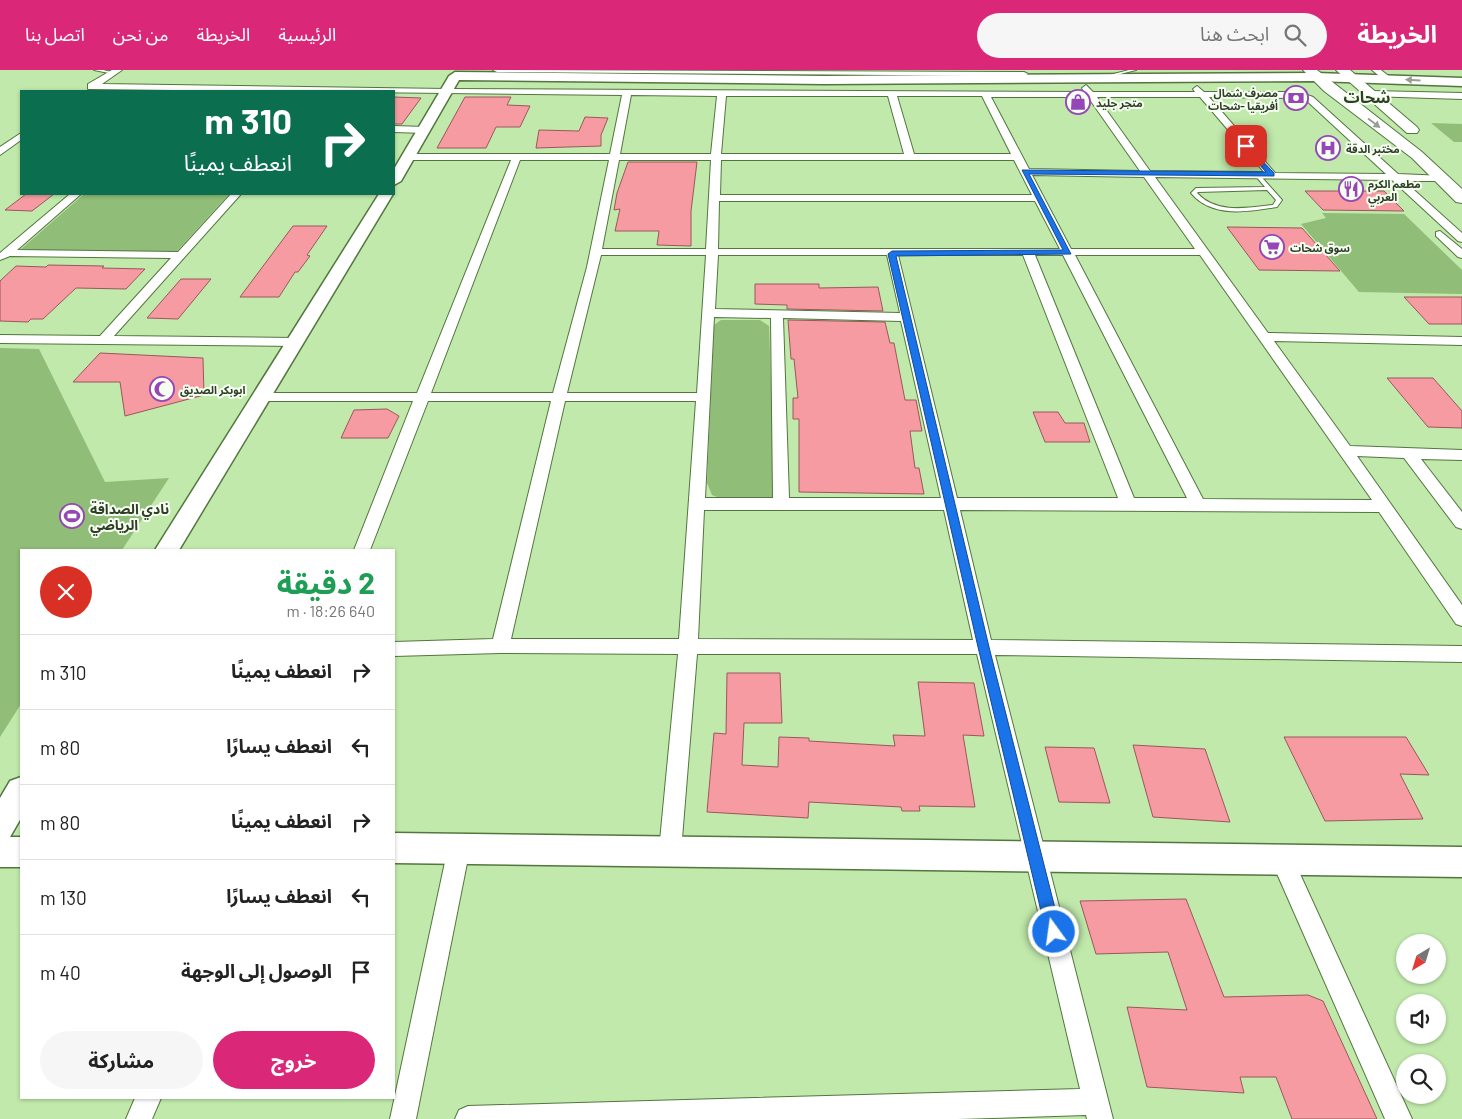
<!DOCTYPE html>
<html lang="ar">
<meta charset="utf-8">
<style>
:root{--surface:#fff;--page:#f6f6f6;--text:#222;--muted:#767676;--line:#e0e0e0;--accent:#db2777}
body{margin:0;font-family:Barlow,"Noto Sans Arabic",sans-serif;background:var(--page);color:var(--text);direction:rtl;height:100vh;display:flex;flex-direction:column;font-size:19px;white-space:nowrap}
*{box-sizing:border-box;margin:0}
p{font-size:16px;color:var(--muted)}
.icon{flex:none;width:28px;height:28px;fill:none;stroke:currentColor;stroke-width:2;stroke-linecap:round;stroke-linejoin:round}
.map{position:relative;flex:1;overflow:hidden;direction:ltr}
.drawer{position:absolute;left:20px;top:479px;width:375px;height:550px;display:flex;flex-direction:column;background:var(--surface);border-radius:0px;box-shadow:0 1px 4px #0004;direction:rtl}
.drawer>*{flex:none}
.top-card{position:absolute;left:20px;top:20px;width:375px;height:105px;border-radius:0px;box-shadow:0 1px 4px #0004;direction:rtl;background:#0b6e4f;color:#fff;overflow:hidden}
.needle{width:32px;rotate:218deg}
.buttons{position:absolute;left:1396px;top:864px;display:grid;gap:10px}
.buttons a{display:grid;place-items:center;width:50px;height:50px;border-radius:50%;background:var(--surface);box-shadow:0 1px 4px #0004;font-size:25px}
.pin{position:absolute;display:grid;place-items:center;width:42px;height:42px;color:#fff;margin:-21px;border-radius:10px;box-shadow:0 2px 8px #0006}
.me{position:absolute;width:55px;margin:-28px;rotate:346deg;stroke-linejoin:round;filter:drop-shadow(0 0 4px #0008)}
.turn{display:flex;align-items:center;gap:18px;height:105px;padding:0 20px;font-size:22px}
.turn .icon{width:65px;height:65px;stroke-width:2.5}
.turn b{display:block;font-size:35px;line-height:42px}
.round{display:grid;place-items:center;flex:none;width:52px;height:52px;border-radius:26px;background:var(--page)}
.headline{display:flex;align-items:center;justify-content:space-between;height:85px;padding:0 20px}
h1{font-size:30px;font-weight:700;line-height:38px;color:#1e9e55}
.button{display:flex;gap:10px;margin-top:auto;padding:10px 20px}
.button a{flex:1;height:58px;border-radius:30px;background:var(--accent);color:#fff;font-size:20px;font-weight:700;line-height:58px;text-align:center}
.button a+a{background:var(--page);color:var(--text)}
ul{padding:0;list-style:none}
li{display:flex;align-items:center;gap:15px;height:75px;padding:0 20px;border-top:1px solid var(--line)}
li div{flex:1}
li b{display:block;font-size:19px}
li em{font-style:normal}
header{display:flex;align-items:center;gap:30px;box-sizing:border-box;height:70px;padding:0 25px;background:var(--accent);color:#fff}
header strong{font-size:24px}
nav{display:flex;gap:28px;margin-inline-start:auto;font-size:18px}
.search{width:350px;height:45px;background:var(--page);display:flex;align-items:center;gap:12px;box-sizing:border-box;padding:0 18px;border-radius:28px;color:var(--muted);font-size:19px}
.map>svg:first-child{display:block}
.green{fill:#90bd77}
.building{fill:#f79ba2;stroke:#9c565d}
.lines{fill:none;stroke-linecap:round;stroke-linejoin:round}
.lane-casing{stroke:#53763e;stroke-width:2}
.street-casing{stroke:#53763e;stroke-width:2}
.secondary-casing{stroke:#53763e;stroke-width:3}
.primary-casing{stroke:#53763e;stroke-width:2}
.lane{fill:#fff;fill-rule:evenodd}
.street{fill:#fff;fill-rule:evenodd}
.secondary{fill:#fff;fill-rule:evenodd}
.primary{fill:#fff;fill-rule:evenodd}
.oneway{fill:#979f92}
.route{fill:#1a73e8;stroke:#114b97}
.labels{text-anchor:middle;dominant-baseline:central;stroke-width:4;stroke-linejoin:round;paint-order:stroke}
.far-poi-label{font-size:11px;font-weight:bold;fill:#2f3f26;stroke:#f6fef2;text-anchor:start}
.poi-label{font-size:14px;font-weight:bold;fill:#2f3f26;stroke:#f6fef2;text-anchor:start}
.far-district-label{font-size:16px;font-weight:bold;fill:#2f3f26;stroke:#f6fef2}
</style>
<header>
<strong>الخريطة</strong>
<div class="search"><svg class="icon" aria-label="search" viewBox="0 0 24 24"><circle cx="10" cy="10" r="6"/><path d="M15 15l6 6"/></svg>ابحث هنا</div>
<nav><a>الرئيسية</a><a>الخريطة</a><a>من نحن</a><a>اتصل بنا</a></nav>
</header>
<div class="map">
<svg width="1462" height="1049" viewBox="0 0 1462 1049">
<rect width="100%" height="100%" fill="#c0e9ab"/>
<g class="green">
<polygon points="1431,53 1462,54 1462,72 1454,72"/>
<polygon points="84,124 229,124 176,182 20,180"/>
<polygon points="1322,143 1404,144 1462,200 1462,224 1359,222 1301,154 1326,148"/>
<path d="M721,250H760L769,256L775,425C763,434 726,432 712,425L707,413L714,255Z"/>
<polygon points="0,278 39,279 105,412 169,408 122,480 21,480 21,634 0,667"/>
</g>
<g class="building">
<polygon points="394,27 421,28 402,54 394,54"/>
<polygon points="465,27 511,27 507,35 530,36 520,57 496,57 486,78 437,78"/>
<polygon points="585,47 608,48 601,65 601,76 536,78 539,60 579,61"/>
<polygon points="628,92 697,92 691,141 691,176 657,175 659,161 615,161 620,139 614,140 617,123"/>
<polygon points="1305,121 1384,121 1404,141 1323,140"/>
<polygon points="26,124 54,124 32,141 5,140"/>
<polygon points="293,156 327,156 307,185 310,186 298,202 295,202 279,227 240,227"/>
<polygon points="1227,157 1302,158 1340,201 1259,200"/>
<polygon points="48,195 104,196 102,198 145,199 126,219 76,218 43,249 31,249 28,252 0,251 0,211 16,196 46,197"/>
<polygon points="181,209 211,209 178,249 147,248"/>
<polygon points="755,214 819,214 819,218 878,217 883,241 787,239 787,235 755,234"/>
<polygon points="1404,227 1462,227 1462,254 1429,254"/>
<polygon points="788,250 885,252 890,273 894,273 905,330 916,330 922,361 910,361 915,398 919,398 924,424 799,422 799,349 793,349 793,328 798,328 794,289 791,289"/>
<polygon points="100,283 203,288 204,325 125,346 120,312 73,312"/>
<polygon points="1387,308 1433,308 1462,341 1462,358 1428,357"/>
<polygon points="387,339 399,346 388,368 341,368 354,340"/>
<polygon points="1033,342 1058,342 1065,353 1084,353 1090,372 1045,372"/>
<polygon points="727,603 780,603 782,653 744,653 742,695 778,697 779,667 809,668 809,671 895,676 893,665 925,666 918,612 974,613 984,666 963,665 975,737 919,736 920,741 902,741 901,737 809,732 808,748 707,742 714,663 726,664"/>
<polygon points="1284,667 1406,667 1429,705 1400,704 1423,749 1325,751"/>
<polygon points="1133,675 1205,679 1230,752 1153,747"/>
<polygon points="1045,677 1094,678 1110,733 1059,732"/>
<polygon points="1186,829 1224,927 1308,925 1323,931 1377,1049 1292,1049 1276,1007 1240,1007 1244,1023 1147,1017 1127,937 1187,940 1168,882 1096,884 1080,831"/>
</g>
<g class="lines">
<defs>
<g id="lane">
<polygon points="94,0 103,0 116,3 114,4"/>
<polygon points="1129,0 1136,0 1108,7 1106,6"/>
<path d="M1257,102L1282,130L1277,137C1248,142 1212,148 1191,123L1196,118L1265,117L1254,104ZM1267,120L1276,130L1273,135C1247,138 1216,144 1197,123L1198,122Z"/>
</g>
<g id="street">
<path d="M112,0H122L102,14L447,19L1084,22L1082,18L1086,15L1093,22H1195L1193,19L1197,16L1204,22H1299L1313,27L1398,104L1445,106V110L1441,111H1404L1462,163V172L1458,171L1392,110L1155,107L1268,263L1462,267V275L1274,271L1350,376L1462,380V390L1421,389L1462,442V459L1456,457L1404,388L1357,386L1462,535V556L1456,554L1379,442L960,440L991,570L1462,576V592L995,585L1113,1049H1087L1086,1045L958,1049H455L459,1040L468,1036L1080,1019L977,584H697L681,781L678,789L670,792L662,789L659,781L678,584L500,583L394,586V572L493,569L551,331H428L370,480H354L413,331H260L253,327L260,323H417L511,90H409L404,87L409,84H610L622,25L88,19V14ZM631,25L717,26L711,84H620ZM726,26H888L904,84H721ZM897,26H982L1011,84H914ZM991,27H1088L1140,101L1029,99ZM1097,27H1200L1264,102L1150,101ZM1209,27L1298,28L1307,31L1386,104L1275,103ZM520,90H609L587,197L553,323H431ZM619,90H711L706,179H602ZM721,90H1014L1032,125H720ZM1032,105L1144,107L1195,179H1071ZM719,131H1035L1060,179H718ZM601,185H706L697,323H567ZM718,185H887L900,243L715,239ZM898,185H1023L1118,428H957ZM1035,185H1063L1187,428H1134ZM1075,185H1200L1372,430L1203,429ZM714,247L771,248L773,428H705ZM783,248L901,251L941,428H789ZM565,331H696L679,569H511ZM704,440H944L973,570L698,569Z"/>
<polygon points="493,0 1024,2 1028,4 1024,6 497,2"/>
<polygon points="1372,0 1381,0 1391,8 1384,10"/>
<polygon points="1371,21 1462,23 1462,29 1368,26 1368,22"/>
<polygon points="394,56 425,57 430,60 425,63 394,62"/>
<polygon points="21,63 21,70 0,85 0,77"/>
<polygon points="70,124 81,124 17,180 178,182 231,124 241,124 114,266 294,268 301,272 294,276 0,273 0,265 100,266 171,188 10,186 0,190 0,183"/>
<polygon points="1440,161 1462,179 1462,188 1458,187 1436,166 1436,162"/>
<polygon points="459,767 467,771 470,778 416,1049 390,1049 448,778 451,771"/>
<polygon points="1282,779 1290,782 1412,1049 1385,1049 1271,790 1274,782"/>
<polygon points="135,1028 161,1028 152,1049 126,1049"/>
</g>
<g id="secondary">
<polygon points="455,2 824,6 1316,3 1462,8 1462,16 1316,11 824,14 459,10 401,111 394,115 394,99 449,6"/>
<polygon points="379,124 393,124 179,480 155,480"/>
<polygon points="21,707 21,748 10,767 21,767 21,797 0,797 0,728 10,711"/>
<polygon points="394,763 1462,777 1462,807 394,793"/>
</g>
<g id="primary">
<polygon points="1303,0 1317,0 1422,82 1462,119 1462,133 1456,132 1412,88 1324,21"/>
<polygon points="1336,0 1350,0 1417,57 1419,60 1417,63 1407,63"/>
</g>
</defs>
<use href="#lane" class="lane-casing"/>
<use href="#street" class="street-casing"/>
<use href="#secondary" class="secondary-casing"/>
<use href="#primary" class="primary-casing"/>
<use href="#lane" class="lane"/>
<use href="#street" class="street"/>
<use href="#secondary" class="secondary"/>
<use href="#primary" class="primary"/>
</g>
<defs><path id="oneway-solid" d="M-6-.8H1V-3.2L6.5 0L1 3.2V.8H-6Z" transform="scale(1.25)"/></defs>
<g class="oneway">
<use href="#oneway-solid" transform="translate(1413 10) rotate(-177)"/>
<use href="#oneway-solid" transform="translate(1374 53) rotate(37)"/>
</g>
<polygon class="route" points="1246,74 1274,103 1274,106 1029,104 1071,184 896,186 989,577 1061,862 1059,868 1054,870 1048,868 1046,862 978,577 888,184 892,181 1063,180 1022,100 1266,102 1243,76"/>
<defs>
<symbol id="bank-ring" viewBox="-11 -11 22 22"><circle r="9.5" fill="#f6fef2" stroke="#9647b7" stroke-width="1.5"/><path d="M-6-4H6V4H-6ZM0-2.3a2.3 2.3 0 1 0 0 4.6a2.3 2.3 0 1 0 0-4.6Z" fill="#9647b7"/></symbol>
<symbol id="shop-ring" viewBox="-11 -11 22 22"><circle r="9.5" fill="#f6fef2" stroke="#9647b7" stroke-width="1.5"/><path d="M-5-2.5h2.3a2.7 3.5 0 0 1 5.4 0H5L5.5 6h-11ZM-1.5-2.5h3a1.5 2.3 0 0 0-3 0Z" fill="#9647b7"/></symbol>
<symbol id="hospital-ring" viewBox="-11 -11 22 22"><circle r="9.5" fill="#f6fef2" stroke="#9647b7" stroke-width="1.5"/><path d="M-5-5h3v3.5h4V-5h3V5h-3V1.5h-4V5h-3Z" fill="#9647b7"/></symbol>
<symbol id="restaurant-ring" viewBox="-11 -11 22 22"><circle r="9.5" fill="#f6fef2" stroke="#9647b7" stroke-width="1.5"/><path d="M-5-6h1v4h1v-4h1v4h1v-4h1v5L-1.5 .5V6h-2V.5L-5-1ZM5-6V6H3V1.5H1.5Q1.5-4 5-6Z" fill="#9647b7"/></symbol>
<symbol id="supermarket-ring" viewBox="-11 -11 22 22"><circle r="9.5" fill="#f6fef2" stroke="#9647b7" stroke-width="1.5"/><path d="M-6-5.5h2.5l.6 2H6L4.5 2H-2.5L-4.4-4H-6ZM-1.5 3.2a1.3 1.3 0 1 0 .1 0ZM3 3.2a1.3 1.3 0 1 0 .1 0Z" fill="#9647b7"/></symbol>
<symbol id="mosque-ring" viewBox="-11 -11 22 22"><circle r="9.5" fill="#f6fef2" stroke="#9647b7" stroke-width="1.5"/><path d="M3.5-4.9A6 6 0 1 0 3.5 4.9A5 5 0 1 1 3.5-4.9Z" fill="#9647b7"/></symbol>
<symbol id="stadium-ring" viewBox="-11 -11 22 22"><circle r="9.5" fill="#f6fef2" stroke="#9647b7" stroke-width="1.5"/><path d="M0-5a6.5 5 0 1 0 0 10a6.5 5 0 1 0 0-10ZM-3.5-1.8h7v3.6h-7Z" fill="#9647b7"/></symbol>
</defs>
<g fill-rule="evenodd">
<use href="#bank-ring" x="1282" y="14" width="28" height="28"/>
<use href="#shop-ring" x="1064" y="18" width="28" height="28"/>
<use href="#hospital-ring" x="1314" y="64" width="28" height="28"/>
<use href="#restaurant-ring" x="1337" y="105" width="28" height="28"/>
<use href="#supermarket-ring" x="1258" y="163" width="28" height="28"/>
<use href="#mosque-ring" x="148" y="305" width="28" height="28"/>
<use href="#stadium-ring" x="58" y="432" width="28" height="28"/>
</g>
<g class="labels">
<g class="far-poi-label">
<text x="1278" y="22" text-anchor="end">مصرف شمال<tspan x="1278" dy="13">أفريقيا -شحات</tspan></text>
<text x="1096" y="32">متجر جليد</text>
<text x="1346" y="78">مختبر الدقة</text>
<text x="1368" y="113">مطعم الكرم<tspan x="1368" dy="13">العربي</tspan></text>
<text x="1290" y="177">سوق شحات</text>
<text x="180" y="319">ابوبكر الصديق</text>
</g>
<g class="poi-label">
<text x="90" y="438">نادي الصداقة<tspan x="90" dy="16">الرياضي</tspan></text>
</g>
<g class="far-district-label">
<text x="1367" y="26">شحات</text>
</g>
</g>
</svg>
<div class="buttons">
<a><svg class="needle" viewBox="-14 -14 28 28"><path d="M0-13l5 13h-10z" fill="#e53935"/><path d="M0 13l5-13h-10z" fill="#767676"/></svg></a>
<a><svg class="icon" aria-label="sound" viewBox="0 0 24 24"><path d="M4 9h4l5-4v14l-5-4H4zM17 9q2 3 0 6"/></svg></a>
<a><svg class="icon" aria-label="search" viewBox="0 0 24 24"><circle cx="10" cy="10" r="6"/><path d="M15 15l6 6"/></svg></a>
</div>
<div class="pin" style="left:1246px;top:76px;background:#d93025"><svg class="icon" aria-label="arrive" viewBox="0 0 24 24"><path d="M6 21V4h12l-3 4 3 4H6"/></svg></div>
<svg class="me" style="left:1054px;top:862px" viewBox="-20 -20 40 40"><circle r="17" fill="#1a73e8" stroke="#fff" stroke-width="3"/><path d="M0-11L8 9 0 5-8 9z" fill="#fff"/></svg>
<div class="top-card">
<div class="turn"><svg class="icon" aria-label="right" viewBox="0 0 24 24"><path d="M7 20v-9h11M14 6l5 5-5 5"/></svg><div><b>310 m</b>انعطف يمينًا</div></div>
</div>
<section class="drawer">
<div class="headline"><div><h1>2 دقيقة</h1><p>640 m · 18:26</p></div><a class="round" style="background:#d93025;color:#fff"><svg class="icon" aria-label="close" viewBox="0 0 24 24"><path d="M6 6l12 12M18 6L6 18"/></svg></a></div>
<ul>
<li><svg class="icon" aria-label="right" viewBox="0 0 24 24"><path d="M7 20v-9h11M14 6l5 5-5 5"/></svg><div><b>انعطف يمينًا</b></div><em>310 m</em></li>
<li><svg class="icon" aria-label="left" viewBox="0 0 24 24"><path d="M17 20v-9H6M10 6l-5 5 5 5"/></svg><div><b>انعطف يسارًا</b></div><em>80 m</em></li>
<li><svg class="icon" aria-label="right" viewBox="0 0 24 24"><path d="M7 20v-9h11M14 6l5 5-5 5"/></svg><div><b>انعطف يمينًا</b></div><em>80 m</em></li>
<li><svg class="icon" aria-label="left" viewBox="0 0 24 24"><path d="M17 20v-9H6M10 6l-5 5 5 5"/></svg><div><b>انعطف يسارًا</b></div><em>130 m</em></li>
<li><svg class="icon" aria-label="arrive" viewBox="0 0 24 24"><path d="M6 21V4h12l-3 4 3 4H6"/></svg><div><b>الوصول إلى الوجهة</b></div><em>40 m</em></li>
</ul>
<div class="button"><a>خروج</a><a>مشاركة</a></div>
</section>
</div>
